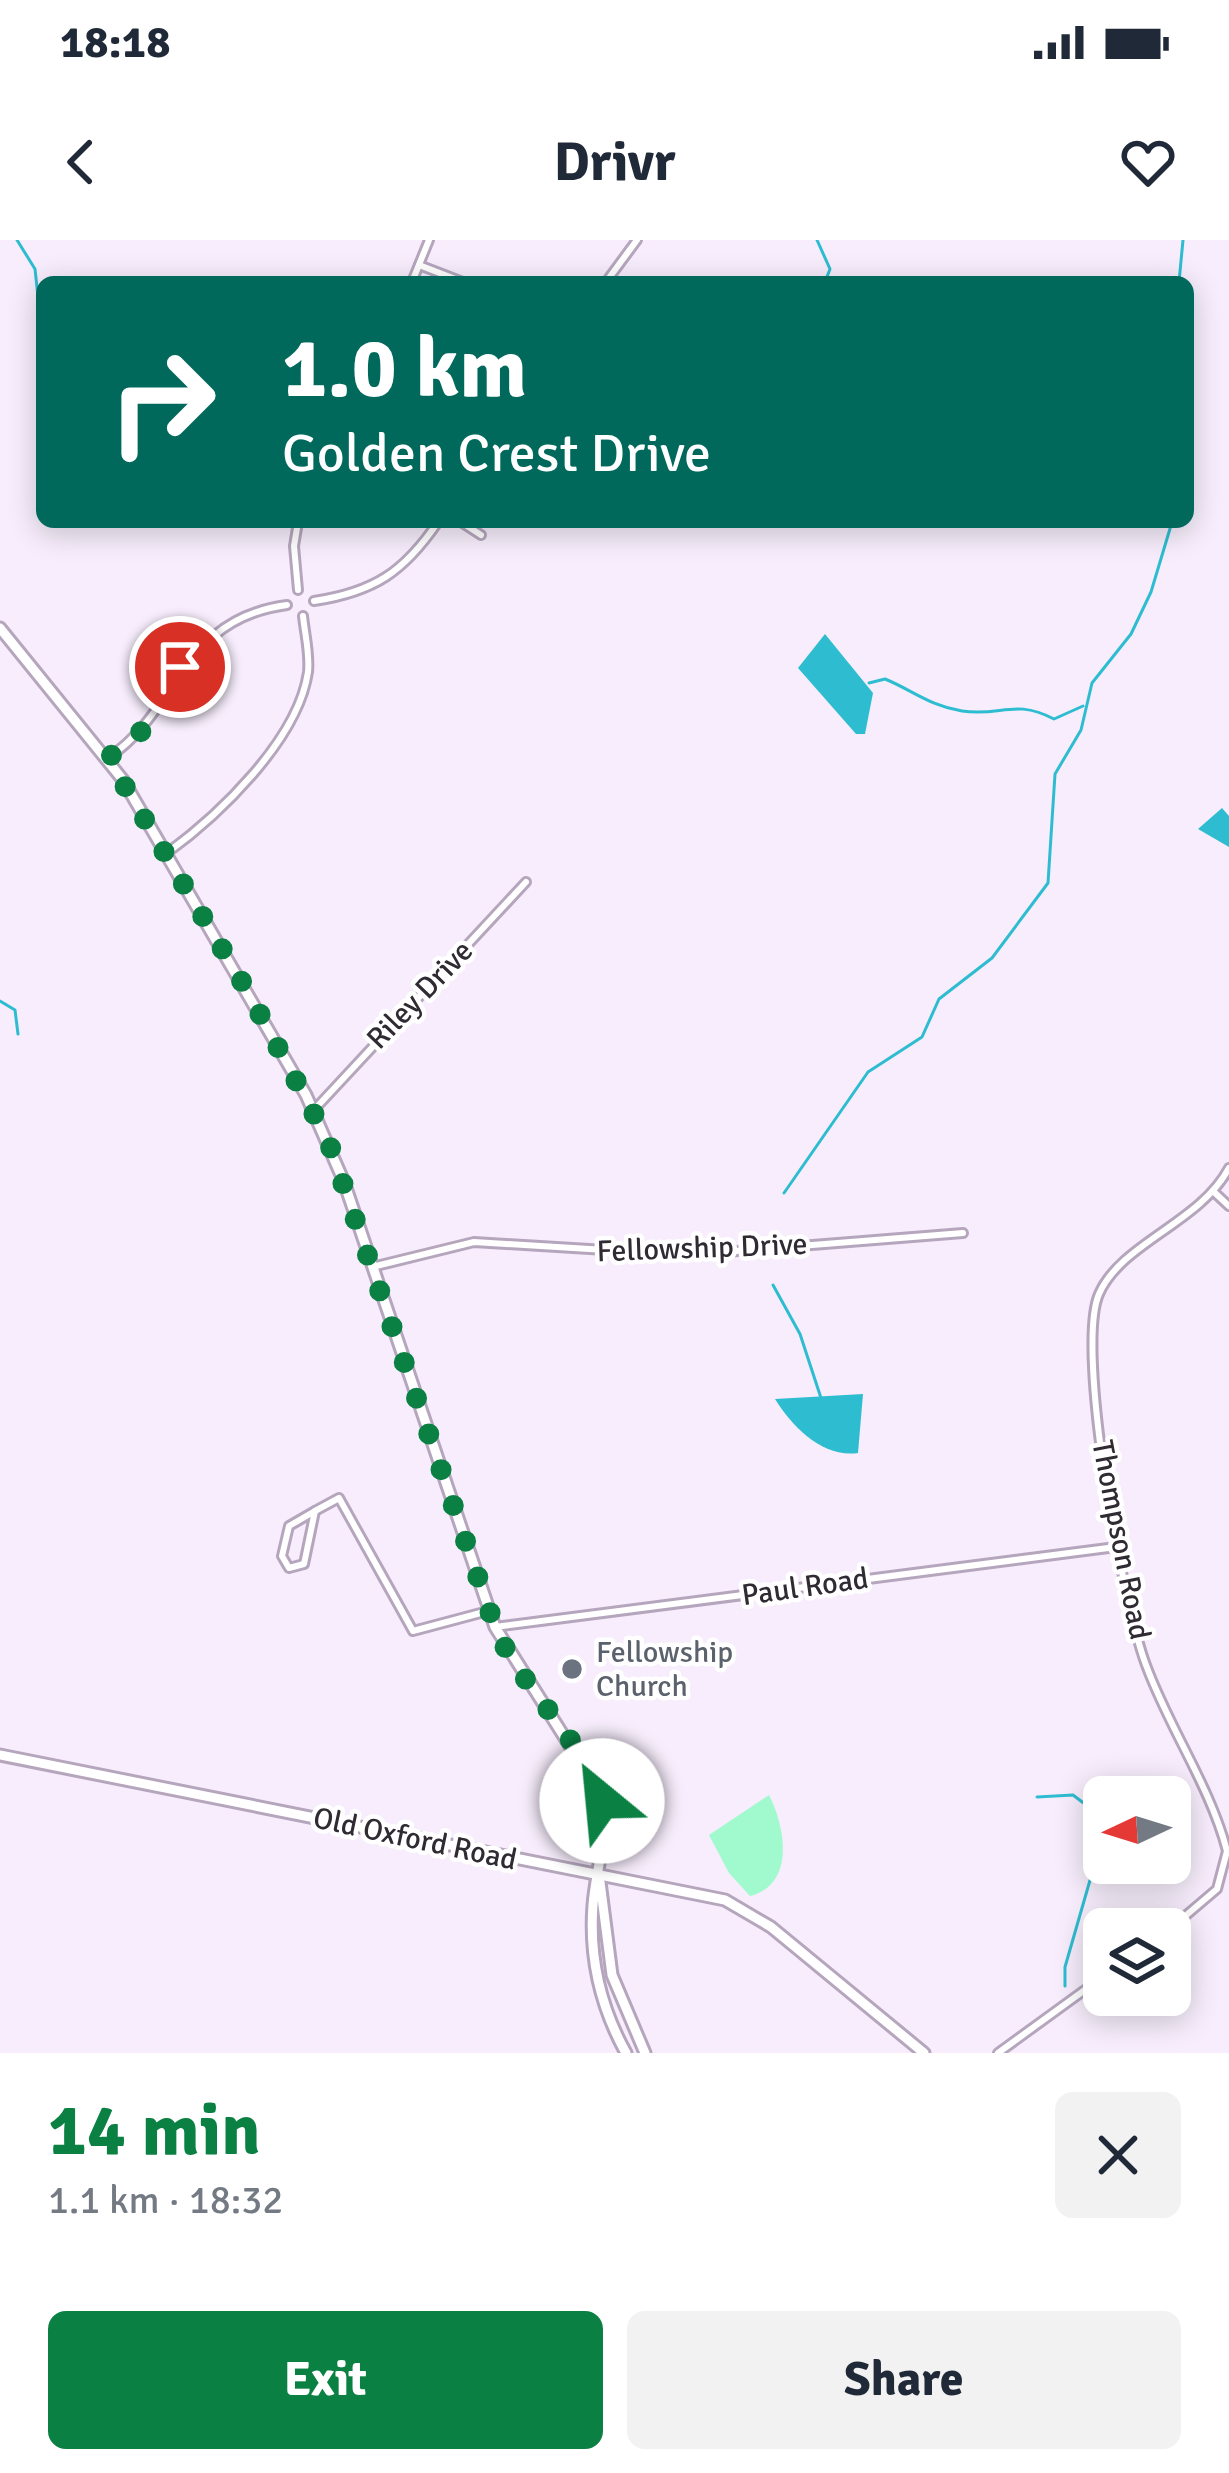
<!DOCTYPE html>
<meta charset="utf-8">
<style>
:root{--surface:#fff;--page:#f2f2f3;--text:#1f2937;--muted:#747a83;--accent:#0b8043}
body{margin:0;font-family:Signika,sans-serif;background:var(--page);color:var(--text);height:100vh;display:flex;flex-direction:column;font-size:45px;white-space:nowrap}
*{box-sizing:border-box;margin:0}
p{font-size:39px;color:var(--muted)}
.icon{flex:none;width:66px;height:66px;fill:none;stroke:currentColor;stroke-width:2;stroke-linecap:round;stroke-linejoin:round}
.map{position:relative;height:1813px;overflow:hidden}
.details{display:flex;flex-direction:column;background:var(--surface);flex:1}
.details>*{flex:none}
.guide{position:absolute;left:36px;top:36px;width:1158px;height:252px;border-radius:18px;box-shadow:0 6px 30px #0003;background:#00695c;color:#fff;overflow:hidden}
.needle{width:78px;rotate:266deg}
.tools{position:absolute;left:1083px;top:1536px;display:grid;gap:24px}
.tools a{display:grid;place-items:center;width:108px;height:108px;border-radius:18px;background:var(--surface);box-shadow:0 6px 30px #0003;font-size:60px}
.pin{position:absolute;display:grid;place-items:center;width:102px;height:102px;color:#fff;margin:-51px;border:6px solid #fff;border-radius:50%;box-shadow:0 3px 12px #0007}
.me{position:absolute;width:132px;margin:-66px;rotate:332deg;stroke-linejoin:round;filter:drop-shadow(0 0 9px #0008)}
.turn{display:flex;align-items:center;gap:42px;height:252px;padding:0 48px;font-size:54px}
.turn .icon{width:156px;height:156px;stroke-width:2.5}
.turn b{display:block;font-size:84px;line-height:102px}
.round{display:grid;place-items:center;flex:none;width:126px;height:126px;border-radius:18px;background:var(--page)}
.head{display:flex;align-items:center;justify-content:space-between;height:204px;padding:0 48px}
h1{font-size:72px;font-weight:800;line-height:90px;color:var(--accent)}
.primary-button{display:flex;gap:24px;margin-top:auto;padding:24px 48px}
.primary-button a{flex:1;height:138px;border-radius:18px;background:var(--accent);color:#fff;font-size:48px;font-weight:800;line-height:138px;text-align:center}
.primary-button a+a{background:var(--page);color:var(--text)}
.status{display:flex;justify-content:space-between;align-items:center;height:84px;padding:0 60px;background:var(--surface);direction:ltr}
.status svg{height:33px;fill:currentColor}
header{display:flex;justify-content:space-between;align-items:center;height:156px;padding:0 48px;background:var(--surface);font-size:54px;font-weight:800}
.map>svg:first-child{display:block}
.green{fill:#a1f9ce}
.water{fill:#2ebdd0}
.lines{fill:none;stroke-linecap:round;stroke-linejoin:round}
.stream{stroke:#2ebdd0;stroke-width:3}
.street-casing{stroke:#b5a6bd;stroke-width:12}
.secondary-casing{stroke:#b5a6bd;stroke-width:15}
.street{stroke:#fff;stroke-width:6}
.secondary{stroke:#fff;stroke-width:9}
.route{stroke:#0b8043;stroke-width:21;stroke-dasharray:0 37.8}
.worship-dot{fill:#6b7280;stroke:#fff;stroke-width:4.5}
.labels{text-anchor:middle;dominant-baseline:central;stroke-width:9;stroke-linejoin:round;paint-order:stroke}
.street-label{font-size:30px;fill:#302a33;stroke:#fff}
.worship-label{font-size:30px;fill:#5b616d;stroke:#fff;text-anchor:start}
</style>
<div class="status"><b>18:18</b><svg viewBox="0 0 49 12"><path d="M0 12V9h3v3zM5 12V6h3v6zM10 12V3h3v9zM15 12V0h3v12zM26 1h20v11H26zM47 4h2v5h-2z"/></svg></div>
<header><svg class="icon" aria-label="back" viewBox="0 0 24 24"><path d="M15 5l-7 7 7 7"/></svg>Drivr<svg class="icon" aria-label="heart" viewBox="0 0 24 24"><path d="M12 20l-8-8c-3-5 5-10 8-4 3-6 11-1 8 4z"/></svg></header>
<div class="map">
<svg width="1229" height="1813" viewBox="0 0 1229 1813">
<rect width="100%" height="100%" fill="#f7edfc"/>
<path class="green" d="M769,1555C785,1586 796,1644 750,1656L729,1633L709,1595Z"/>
<g class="water">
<polygon points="825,394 873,453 865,494 856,494 798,428"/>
<polygon points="1222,568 1229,576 1229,607 1198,589"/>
<path d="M863,1154L858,1213C823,1218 793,1188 775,1159Z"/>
</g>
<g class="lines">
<g class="stream">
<polyline points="17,0 35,29 42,93"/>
<polyline points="817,0 830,29 825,42"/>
<polyline points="1179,42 1183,0"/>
<path d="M869,443L885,439C912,450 930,466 962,471C1002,477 1013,458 1054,479L1083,466"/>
<polyline points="0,761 15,770 18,794"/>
<polyline points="784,953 868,832 922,797 939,759 992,718 1048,643 1055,534 1081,490 1092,443 1131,394 1151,352 1172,282"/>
<polyline points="773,1045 800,1094 821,1158"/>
<polyline points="1037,1557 1073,1555 1098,1574 1099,1609 1065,1727 1065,1746"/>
</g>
<defs>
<g id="street">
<polyline points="419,25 463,42"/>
<polyline points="412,42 429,0"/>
<polyline points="606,42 637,0"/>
<polyline points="298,282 294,306 298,350"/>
<polyline points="461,282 481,295"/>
<path d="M314,361C374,352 404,332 438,282"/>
<path d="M108,518C180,470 180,379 287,365"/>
<path d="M167,613C219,575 298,500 308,432C310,414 305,395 303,376"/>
<polyline points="314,870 526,642"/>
<polyline points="1214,952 1229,966"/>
<polyline points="372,1027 474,1002 687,1015 963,993"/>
<polyline points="315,1271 339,1258 413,1391 488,1371"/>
<polygon points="315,1271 304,1324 289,1328 282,1316 289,1286"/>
<polyline points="495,1387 1116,1307"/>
<path d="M1170,1689L1217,1649L1227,1611C1210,1546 1169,1488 1146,1425C1123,1364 1075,1109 1099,1054C1121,1003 1200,983 1229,928"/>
<polyline points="998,1813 1104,1736"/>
</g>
<g id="secondary">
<path d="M0,388L123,540L306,855L344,942L495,1387L599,1552C611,1591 596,1626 593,1665C589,1717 601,1768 626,1813"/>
<polyline points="0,1515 725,1660 771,1687 924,1813"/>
<polyline points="600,1642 612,1735 645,1813"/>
</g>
</defs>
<use href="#street" class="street-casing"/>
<use href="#secondary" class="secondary-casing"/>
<use href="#street" class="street"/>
<use href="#secondary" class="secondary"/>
</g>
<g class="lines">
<path class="route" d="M180,427L140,493L108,518L248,752L328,900L495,1387C522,1450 582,1497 602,1561"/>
</g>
<circle class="worship-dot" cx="572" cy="1429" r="12"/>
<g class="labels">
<g class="street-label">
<text transform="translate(420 755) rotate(-46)">Riley Drive</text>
<text transform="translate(702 1008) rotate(-2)">Fellowship Drive</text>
<text transform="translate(1121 1300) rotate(79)">Thompson Road</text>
<text transform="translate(805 1347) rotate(-8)">Paul Road</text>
<text transform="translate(415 1599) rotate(12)">Old Oxford Road</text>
</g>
<g class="worship-label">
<text x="596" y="1412">Fellowship<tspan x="596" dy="34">Church</tspan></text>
</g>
</g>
</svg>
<div class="tools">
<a><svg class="needle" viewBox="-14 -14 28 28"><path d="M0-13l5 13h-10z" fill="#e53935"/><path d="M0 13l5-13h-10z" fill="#747a83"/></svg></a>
<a><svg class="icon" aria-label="layers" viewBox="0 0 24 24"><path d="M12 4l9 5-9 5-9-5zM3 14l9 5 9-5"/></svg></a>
</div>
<div class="pin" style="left:180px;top:427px;background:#d93025"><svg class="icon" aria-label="arrive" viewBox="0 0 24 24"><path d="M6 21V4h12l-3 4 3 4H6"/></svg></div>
<svg class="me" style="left:602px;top:1561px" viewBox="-20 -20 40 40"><circle r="19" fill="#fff"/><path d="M0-13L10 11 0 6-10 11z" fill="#0b8043"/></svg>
<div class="guide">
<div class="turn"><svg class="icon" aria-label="right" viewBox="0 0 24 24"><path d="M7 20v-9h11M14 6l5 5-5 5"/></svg><div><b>1.0 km</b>Golden Crest Drive</div></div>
</div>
</div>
<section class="details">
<div class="head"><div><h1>14 min</h1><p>1.1 km · 18:32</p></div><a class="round"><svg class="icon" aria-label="close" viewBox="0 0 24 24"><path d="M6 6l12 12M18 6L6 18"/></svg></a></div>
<div class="primary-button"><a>Exit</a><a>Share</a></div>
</section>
